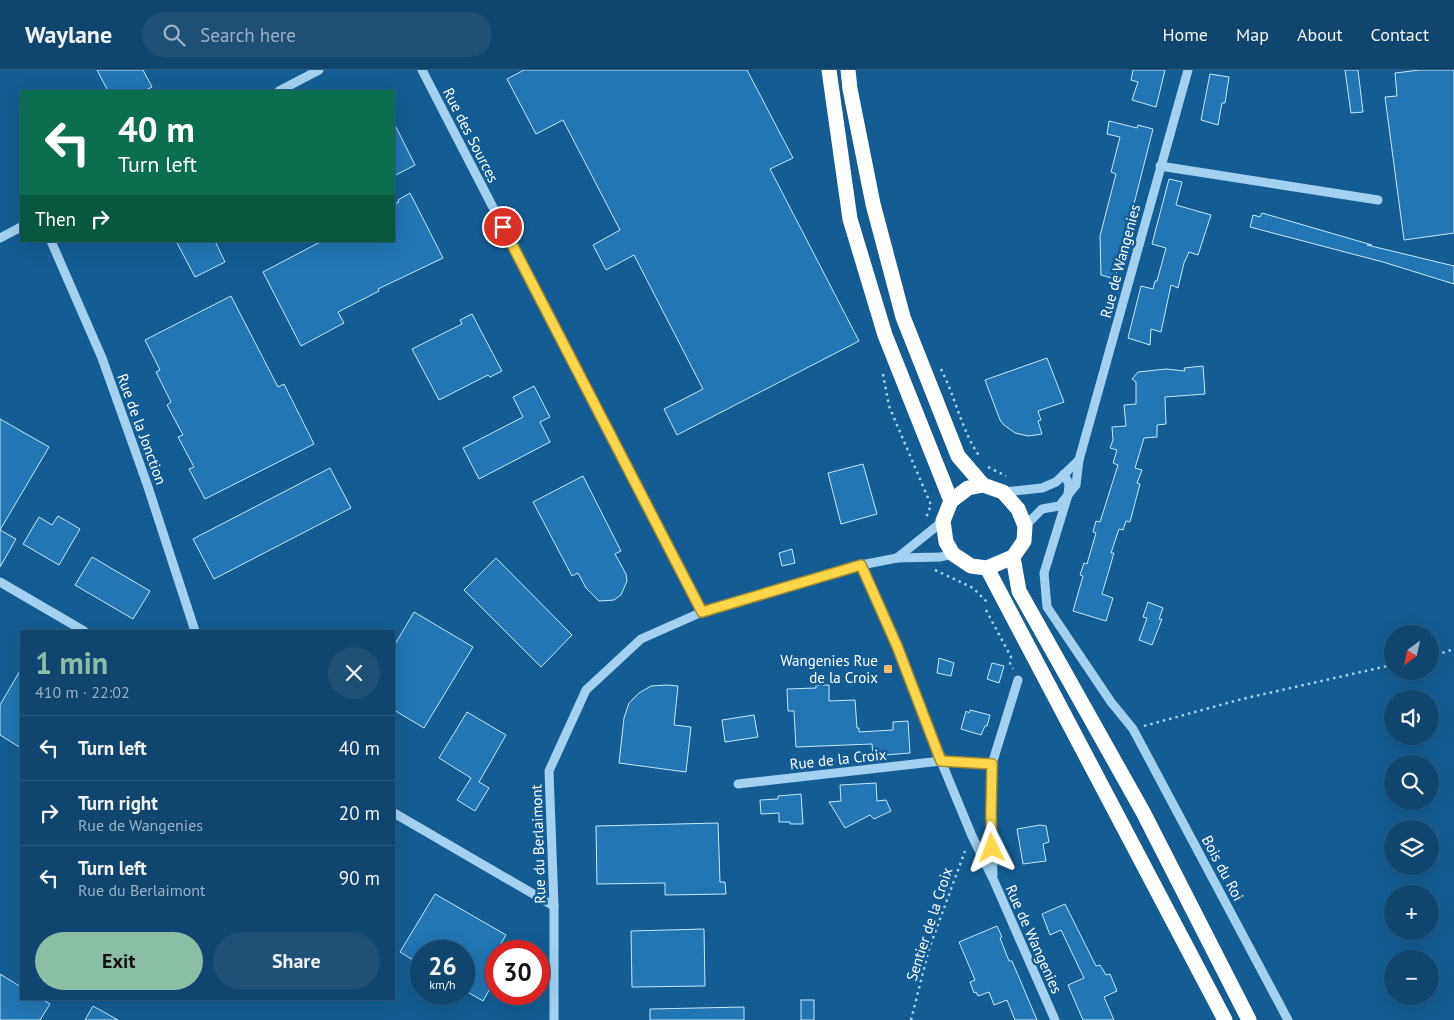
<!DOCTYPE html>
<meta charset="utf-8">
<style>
:root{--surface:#0e466f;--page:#1c5077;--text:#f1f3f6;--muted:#9bb1c3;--line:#2e5e82;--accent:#8abfa5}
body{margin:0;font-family:"PT Sans",sans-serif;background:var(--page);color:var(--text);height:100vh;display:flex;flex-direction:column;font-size:19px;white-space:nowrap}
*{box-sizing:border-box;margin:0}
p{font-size:16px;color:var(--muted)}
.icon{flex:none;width:28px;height:28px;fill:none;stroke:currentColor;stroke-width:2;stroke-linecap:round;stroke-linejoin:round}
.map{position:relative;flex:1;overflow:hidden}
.panel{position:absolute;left:20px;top:560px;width:375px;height:370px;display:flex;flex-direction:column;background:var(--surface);border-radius:0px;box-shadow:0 5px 20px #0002,0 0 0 1px var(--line)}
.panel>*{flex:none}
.hud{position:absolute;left:20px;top:20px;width:375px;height:152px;border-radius:0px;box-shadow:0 5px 20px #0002,0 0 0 1px var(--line);background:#0b6e4f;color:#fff;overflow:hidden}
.needle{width:32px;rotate:213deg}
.controls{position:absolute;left:1384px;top:555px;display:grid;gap:10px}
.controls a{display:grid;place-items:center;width:55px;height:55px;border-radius:50%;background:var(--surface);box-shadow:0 5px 20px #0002,0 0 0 1px var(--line);font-size:25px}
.speed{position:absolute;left:410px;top:870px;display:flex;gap:10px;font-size:25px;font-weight:700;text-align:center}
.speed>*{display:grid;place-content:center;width:65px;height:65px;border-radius:50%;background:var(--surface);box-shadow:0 5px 20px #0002,0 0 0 1px var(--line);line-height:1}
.speed small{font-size:12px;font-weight:400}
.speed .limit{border:8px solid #d22;background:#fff;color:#111}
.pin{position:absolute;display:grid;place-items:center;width:42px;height:42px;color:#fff;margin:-21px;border:2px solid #fff;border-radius:50%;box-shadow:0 1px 5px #0007}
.me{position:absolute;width:55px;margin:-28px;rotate:357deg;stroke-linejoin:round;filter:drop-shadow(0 0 4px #0008)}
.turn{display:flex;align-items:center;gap:18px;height:105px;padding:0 15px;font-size:22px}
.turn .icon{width:65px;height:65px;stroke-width:2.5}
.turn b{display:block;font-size:35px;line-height:42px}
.then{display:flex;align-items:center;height:48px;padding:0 15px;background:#0003;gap:10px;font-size:19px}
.round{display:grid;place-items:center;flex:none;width:52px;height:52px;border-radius:26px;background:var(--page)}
.overview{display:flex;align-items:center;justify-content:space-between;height:85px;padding:0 15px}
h1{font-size:30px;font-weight:800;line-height:38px;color:var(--accent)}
.button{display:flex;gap:10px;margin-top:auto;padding:10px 15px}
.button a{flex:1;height:58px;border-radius:30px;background:var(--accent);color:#111;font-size:20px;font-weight:800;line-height:58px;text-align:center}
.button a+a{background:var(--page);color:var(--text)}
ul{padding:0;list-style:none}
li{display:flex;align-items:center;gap:15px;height:65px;padding:0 15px;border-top:1px solid var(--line)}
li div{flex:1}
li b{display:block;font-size:19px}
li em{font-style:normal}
header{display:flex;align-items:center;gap:30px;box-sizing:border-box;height:70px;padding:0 25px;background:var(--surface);border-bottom:1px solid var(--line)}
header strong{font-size:24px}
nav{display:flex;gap:28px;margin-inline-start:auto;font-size:18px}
.search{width:350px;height:45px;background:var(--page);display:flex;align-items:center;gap:12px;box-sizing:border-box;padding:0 18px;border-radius:28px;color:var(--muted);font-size:19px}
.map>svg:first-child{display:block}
.building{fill:#2176b3;stroke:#c9e8fd}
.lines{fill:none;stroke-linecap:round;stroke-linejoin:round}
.path{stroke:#a2d1f2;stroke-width:2.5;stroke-dasharray:2.5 4;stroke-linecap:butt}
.minor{stroke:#a2d1f2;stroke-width:9}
.highway{stroke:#fff;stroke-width:15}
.route-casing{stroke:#a68a30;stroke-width:12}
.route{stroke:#ffd54a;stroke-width:9}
.poi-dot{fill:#ffbd63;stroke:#135d94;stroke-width:2}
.labels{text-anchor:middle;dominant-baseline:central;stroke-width:5;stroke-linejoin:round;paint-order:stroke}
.street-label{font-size:15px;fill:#fff;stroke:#135d94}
.poi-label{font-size:15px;fill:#fff;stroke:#135d94;text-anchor:end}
</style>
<header>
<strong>Waylane</strong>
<div class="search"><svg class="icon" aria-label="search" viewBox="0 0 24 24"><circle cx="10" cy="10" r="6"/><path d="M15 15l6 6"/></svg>Search here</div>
<nav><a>Home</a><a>Map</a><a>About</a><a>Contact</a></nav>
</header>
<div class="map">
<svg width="1454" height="950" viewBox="0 0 1454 950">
<rect width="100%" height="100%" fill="#135d94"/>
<g class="building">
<polygon points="97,0 143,0 152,17 144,21 108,21"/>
<polygon points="524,0 747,0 793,88 770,99 859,271 677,365 664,339 703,319 634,185 606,200 593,175 620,160 563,50 536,64 507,9"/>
<polygon points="1133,0 1165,0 1156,37 1132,30 1138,12 1131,10"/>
<polygon points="1345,0 1358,0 1363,42 1351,43"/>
<polygon points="1420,0 1454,0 1454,163 1404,170 1385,27 1397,26 1395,3"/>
<polygon points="1210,4 1229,7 1225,33 1222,33 1218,55 1201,50"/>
<polygon points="1109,51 1137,58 1138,55 1153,59 1115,209 1101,205 1100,166 1116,104 1111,102 1120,67 1107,64"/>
<polygon points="394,53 415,95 394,106"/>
<polygon points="1169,109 1182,112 1176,135 1211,145 1198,185 1189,182 1184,193 1178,218 1171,215 1161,262 1151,259 1150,275 1128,268 1141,216 1153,219 1155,211 1157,211 1166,178 1152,174"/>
<polygon points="410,123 443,188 378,219 379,221 338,242 344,253 301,276 263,202 322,171 394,171 394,134 399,132 398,130"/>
<polygon points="1262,143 1372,175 1367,175 1454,196 1454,214 1383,192 1250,157 1253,145 1260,147"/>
<polygon points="176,171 215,171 225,192 195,207"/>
<polygon points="231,226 278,317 284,314 314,374 205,429 189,399 194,397 178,367 183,365 167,335 171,332 156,302 160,300 145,270"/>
<polygon points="472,244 502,301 490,307 488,305 439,330 412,279 462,254 460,250"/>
<polygon points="1047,288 1064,332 1038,341 1041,350 1038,351 1042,364 1028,366 1015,363 1004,355 1000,350 985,310"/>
<polygon points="1203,296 1205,324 1165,327 1166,354 1157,355 1157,367 1144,368 1135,398 1142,400 1137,413 1140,414 1130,452 1126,451 1123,460 1119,459 1111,483 1114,483 1102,524 1113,528 1106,551 1073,541 1083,506 1080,505 1084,493 1087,494 1096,463 1093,462 1096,451 1100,452 1118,395 1113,393 1117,380 1110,378 1113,370 1112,357 1126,356 1124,335 1136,334 1136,312 1132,309 1138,302 1166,299 1185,301 1184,298"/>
<polygon points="534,316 550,347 540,352 550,372 479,409 463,378 523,347 513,327"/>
<polygon points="0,349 49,377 0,460 16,469 0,497"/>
<polygon points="863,394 877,444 841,454 828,403"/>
<polygon points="330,398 351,438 214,509 193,469"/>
<polygon points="583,406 621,481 615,484 626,504 627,511 621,525 614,530 599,531 586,518 578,503 572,506 533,432"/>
<polygon points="58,446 80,459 59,495 23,474 39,447 52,455"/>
<polygon points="792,479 795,493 782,496 779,483"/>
<polygon points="92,487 150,521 133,549 75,515"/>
<polygon points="496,488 572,565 541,597 464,520"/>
<polygon points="1148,532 1163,538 1159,549 1162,549 1152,575 1139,570 1147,548 1143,547"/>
<polygon points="414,542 473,577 424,658 394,640 394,576"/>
<polygon points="939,588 954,593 951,606 937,603"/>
<polygon points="992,593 1004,596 999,613 987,609"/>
<polygon points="21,599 21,678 0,665 0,635"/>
<polygon points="666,615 678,616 674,655 691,657 686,702 619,693 624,648 629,633 639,623 651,616"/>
<polygon points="816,615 829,615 829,631 855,630 857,658 859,658 859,662 893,660 893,652 908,651 910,683 873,686 872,674 796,677 794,641 788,641 787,619 816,618"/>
<polygon points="970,640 990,645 987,656 985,656 981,665 961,659 966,641 969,643"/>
<polygon points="467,642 506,665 479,712 489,718 475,741 457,730 471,708 439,688"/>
<polygon points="754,645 758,667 725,672 722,650"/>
<polygon points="876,713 877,731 886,730 891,741 874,749 870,745 845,758 829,732 841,731 840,715"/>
<polygon points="801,724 803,754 790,754 790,752 779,752 779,743 761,744 760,730 778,729 778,726"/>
<polygon points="718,753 720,812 725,812 726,824 665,825 665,813 597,814 596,756"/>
<polygon points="1040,755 1046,756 1049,772 1043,774 1046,791 1023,794 1017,759"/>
<polygon points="435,824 506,865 489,894 496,899 496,908 483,931 464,920 464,881 421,881 421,895 400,882"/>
<polygon points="1065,834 1096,896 1100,895 1106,905 1110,904 1117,921 1104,927 1114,950 1083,950 1068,915 1084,908 1061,860 1050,865 1042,844"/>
<polygon points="997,856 1002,867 1000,868 1009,891 1012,891 1037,950 1015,950 1007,930 994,935 989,922 978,926 976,922 974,923 970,912 975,910 959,872"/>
<polygon points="704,859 705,916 632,917 631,861"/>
<polygon points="0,904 21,917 21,929 42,929 50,934 40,950 0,950"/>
<rect x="801" y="930" width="13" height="20"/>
<polygon points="93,936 118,950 85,950"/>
<polygon points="744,937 744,950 650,950 650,939"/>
</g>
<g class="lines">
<g class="path">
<path d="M941,299C955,326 962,362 980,387"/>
<polyline points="883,304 889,336 931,435 926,448"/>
<polyline points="988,397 1006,406"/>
<polyline points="935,500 973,518 987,532"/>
<polyline points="986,540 1011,587 1010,593 1013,599"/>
<polyline points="1430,587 1454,579"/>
<polyline points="1144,656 1242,629 1392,595"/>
<polyline points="911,950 929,879 965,781"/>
</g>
<g class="minor">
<polyline points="422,0 702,542"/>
<polyline points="279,21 319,0"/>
<polyline points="1160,96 1378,130"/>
<polyline points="0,168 21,157"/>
<polyline points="51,171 102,288 147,414 195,561"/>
<polyline points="1064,404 1069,414 1068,425 1044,503 1047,537 1111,632 1133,659 1288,950"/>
<polyline points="1003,422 1042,418 1056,412 1079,390"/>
<polyline points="1025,456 1042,439 1059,436 1068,425 1076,415 1079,390 1188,0"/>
<polyline points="897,488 943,451"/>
<polyline points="861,495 897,576 941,691 972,766 994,811 1055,950"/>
<polyline points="0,512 84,561"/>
<polyline points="738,714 941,691 992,694"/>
<polyline points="394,743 554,836"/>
<polyline points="993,805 991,745 992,694 1018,610"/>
<polyline points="554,950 554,836 549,701 586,620 641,569 702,542 861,495 897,488 941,487 953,484"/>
</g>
<g class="highway">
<polyline points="829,0 850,149 885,265 951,431"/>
<polyline points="848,0 850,19 873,134 903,247 958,386 983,415 1003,422 1018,439 1025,456 1024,471 1013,487 987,498 971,496 953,484 946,472 943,451 951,431 968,418 983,415"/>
<polyline points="1013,487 1019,521 1143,742 1249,950"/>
<polyline points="987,498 1225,950"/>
</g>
</g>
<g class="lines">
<defs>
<polyline id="route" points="503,157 702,542 861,495 897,576 941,691 992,694 991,745 992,778"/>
</defs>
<use href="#route" class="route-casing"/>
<use href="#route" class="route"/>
</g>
<rect class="poi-dot" x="883" y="594" width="10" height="10" rx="2.5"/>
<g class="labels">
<g class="street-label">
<text transform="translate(471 65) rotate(63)">Rue des Sources</text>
<text transform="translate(1120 191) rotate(-75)">Rue de Wangenies</text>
<text transform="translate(142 359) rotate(70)">Rue de la Jonction</text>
<text transform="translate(838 689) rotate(-6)">Rue de la Croix</text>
<text transform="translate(538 774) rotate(-92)">Rue du Berlaimont</text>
<text transform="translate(1223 798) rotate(62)">Bois du Roi</text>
<text transform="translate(929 854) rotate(-72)">Sentier de la Croix</text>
<text transform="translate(1034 869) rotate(66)">Rue de Wangenies</text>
</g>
<g class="poi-label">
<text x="878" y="590">Wangenies Rue<tspan x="878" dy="17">de la Croix</tspan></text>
</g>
</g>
</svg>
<div class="controls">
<a><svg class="needle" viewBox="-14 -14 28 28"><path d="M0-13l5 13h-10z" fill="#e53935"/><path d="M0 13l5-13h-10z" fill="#9bb1c3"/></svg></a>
<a><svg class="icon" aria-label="sound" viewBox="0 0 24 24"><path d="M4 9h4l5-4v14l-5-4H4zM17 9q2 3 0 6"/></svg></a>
<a><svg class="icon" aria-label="search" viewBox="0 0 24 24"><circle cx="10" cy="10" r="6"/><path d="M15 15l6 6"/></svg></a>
<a><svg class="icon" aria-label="layers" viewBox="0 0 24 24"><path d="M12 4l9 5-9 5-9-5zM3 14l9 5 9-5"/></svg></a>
<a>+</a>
<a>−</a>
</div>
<div class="speed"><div>26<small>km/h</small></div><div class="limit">30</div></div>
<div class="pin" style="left:503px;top:157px;background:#d93025"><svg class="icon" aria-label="arrive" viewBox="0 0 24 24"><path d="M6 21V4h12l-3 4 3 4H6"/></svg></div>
<svg class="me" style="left:992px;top:778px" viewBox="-20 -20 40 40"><path d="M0-17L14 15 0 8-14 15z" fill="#ffd54a" stroke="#fff" stroke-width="4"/></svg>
<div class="hud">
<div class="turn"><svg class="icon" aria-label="left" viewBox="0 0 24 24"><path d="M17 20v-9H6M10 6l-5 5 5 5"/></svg><div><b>40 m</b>Turn left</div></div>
<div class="then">Then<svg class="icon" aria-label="right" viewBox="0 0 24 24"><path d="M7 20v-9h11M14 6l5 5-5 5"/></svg></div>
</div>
<section class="panel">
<div class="overview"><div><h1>1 min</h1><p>410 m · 22:02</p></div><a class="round"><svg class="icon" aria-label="close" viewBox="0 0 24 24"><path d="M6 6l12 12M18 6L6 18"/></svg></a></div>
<ul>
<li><svg class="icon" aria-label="left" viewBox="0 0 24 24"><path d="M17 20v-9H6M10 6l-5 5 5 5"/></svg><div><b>Turn left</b></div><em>40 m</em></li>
<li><svg class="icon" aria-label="right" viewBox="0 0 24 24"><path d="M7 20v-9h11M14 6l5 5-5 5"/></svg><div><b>Turn right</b><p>Rue de Wangenies</p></div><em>20 m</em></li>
<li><svg class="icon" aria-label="left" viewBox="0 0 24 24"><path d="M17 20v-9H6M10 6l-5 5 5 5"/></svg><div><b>Turn left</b><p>Rue du Berlaimont</p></div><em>90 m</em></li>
</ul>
<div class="button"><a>Exit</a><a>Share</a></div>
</section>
</div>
